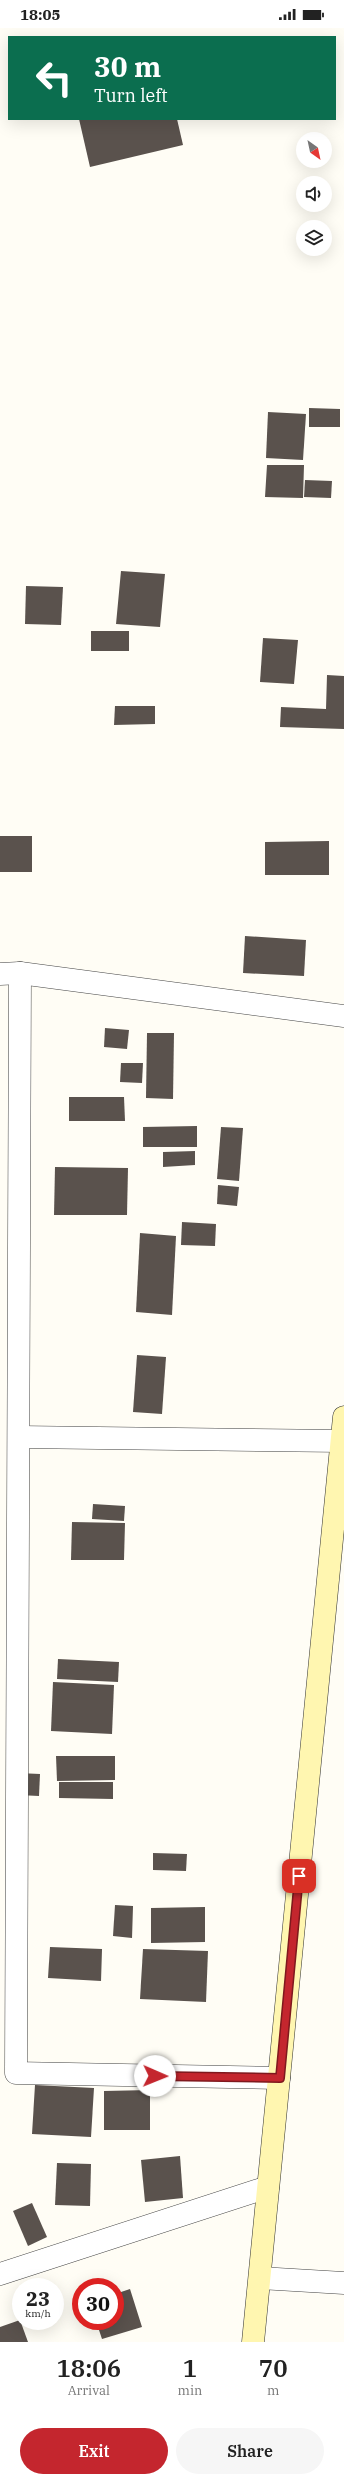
<!DOCTYPE html>
<style>
:root{--surface:#fff;--page:#f6f6f6;--text:#222;--muted:#767676;--accent:#c4262e}
body{margin:0;font-family:"IBM Plex Serif",serif;background:var(--page);color:var(--text);height:100vh;display:flex;flex-direction:column;font-size:15px;white-space:nowrap}
*{box-sizing:border-box;margin:0}
p{font-size:13px;color:var(--muted)}
.icon{flex:none;width:22px;height:22px;fill:none;stroke:currentColor;stroke-width:2;stroke-linecap:round;stroke-linejoin:round}
.map{position:relative;height:2314px;overflow:hidden}
.side{display:flex;flex-direction:column;background:var(--surface);flex:1}
.side>*{flex:none}
.hud{position:absolute;left:8px;top:8px;width:328px;height:84px;border-radius:0px;box-shadow:0 4px 16px #0002;background:#0b6e4f;color:#fff;overflow:hidden}
.needle{width:26px;rotate:147deg}
.controls{position:absolute;left:296px;top:104px;display:grid;gap:8px}
.controls a{display:grid;place-items:center;width:36px;height:36px;border-radius:50%;background:var(--surface);box-shadow:0 4px 16px #0002;font-size:20px}
.speed{position:absolute;left:12px;top:2250px;display:flex;gap:8px;font-size:20px;font-weight:700;text-align:center}
.speed>*{display:grid;place-content:center;width:52px;height:52px;border-radius:50%;background:var(--surface);box-shadow:0 4px 16px #0002;line-height:1}
.speed small{font-size:10px;font-weight:400}
.speed .limit{border:6px solid #d22;background:#fff;color:#111}
.pin{position:absolute;display:grid;place-items:center;width:34px;height:34px;color:#fff;margin:-17px;border-radius:8px;box-shadow:0 2px 6px #0006}
.me{position:absolute;width:44px;margin:-22px;rotate:91deg;stroke-linejoin:round;filter:drop-shadow(0 0 3px #0008)}
.turn{display:flex;align-items:center;gap:14px;height:84px;padding:0 20px;font-size:18px}
.turn .icon{width:52px;height:52px;stroke-width:2.5}
.turn b{display:block;font-size:28px;line-height:34px}
.eta{display:flex;justify-content:space-evenly;align-items:center;height:68px;text-align:center}
.eta b{font-size:24px;font-weight:600;line-height:28px}
.primary-button{display:flex;gap:8px;margin-top:auto;padding:8px 20px}
.primary-button a{flex:1;height:46px;border-radius:24px;background:var(--accent);color:#fff;font-size:16px;font-weight:600;line-height:46px;text-align:center}
.primary-button a+a{background:var(--page);color:var(--text)}
.status{display:flex;justify-content:space-between;align-items:center;height:28px;padding:0 20px;background:var(--surface);direction:ltr}
.status svg{height:11px;fill:currentColor}
.map>svg:first-child{display:block}
.building{fill:#5a524d}
.lines{fill:none;stroke-linecap:round;stroke-linejoin:round}
.street-casing{stroke:#444;stroke-width:23}
.secondary-casing{stroke:#333;stroke-width:23}
.street{stroke:#fff;stroke-width:22}
.secondary{stroke:#fff6b0;stroke-width:22}
.route-casing{stroke:#7f191e;stroke-width:10}
.route{stroke:#c4262e;stroke-width:7}
</style>
<div class="status"><b>18:05</b><svg viewBox="0 0 49 12"><path d="M0 12V9h3v3zM5 12V6h3v6zM10 12V3h3v9zM15 12V0h3v12zM26 1h20v11H26zM47 4h2v5h-2z"/></svg></div>
<div class="map">
<svg width="344" height="2314" viewBox="0 0 344 2314">
<rect width="100%" height="100%" fill="#fffdf5"/>
<g class="building">
<polygon points="79,91 177,91 183,117 90,139"/>
<polygon points="309,380 340,381 340,399 309,399"/>
<polygon points="268,384 306,386 303,432 266,430"/>
<polygon points="267,437 304,437 303,470 265,469"/>
<polygon points="305,452 332,453 331,470 304,469"/>
<polygon points="121,543 165,546 160,599 116,596"/>
<polygon points="26,558 63,559 61,597 25,596"/>
<rect x="91" y="603" width="38" height="20"/>
<polygon points="263,610 298,612 294,656 260,654"/>
<polygon points="327,647 344,648 344,701 280,699 281,679 326,681"/>
<polygon points="115,678 155,678 155,696 114,697"/>
<rect x="0" y="808" width="32" height="36"/>
<polygon points="329,813 329,847 265,847 265,814"/>
<polygon points="245,908 306,912 304,948 243,945"/>
<polygon points="105,1000 129,1002 127,1021 104,1019"/>
<polygon points="147,1005 174,1005 173,1071 146,1070"/>
<polygon points="121,1035 143,1035 142,1055 120,1054"/>
<polygon points="69,1069 124,1069 125,1093 69,1093"/>
<polygon points="197,1098 197,1119 143,1119 143,1099"/>
<polygon points="221,1099 243,1100 239,1153 217,1151"/>
<polygon points="195,1123 195,1137 163,1139 163,1124"/>
<polygon points="55,1139 128,1140 127,1187 54,1187"/>
<polygon points="218,1157 239,1159 237,1178 217,1176"/>
<polygon points="182,1194 216,1196 215,1218 181,1217"/>
<polygon points="140,1205 176,1208 172,1287 136,1284"/>
<polygon points="137,1327 166,1329 162,1386 133,1384"/>
<polygon points="93,1476 125,1478 124,1493 92,1491"/>
<polygon points="72,1494 125,1495 124,1532 71,1532"/>
<polygon points="58,1631 119,1634 118,1654 57,1651"/>
<polygon points="53,1654 114,1657 112,1706 51,1703"/>
<polygon points="56,1728 115,1728 115,1752 57,1753"/>
<polygon points="18,1745 40,1746 39,1768 18,1767"/>
<polygon points="59,1754 113,1754 113,1771 59,1770"/>
<polygon points="153,1825 187,1826 186,1843 153,1842"/>
<polygon points="115,1877 133,1878 132,1910 113,1908"/>
<polygon points="205,1879 205,1914 151,1915 151,1880"/>
<polygon points="50,1919 102,1921 101,1953 48,1950"/>
<polygon points="143,1921 208,1923 206,1974 140,1971"/>
<polygon points="35,2057 94,2060 91,2109 32,2106"/>
<polygon points="150,2062 150,2102 104,2102 104,2063"/>
<polygon points="180,2128 183,2170 145,2174 141,2132"/>
<polygon points="57,2135 91,2136 90,2178 55,2177"/>
<polygon points="32,2175 47,2209 28,2218 13,2183"/>
<polygon points="130,2261 142,2299 102,2311 96,2293 115,2293 115,2266"/>
<polygon points="20,2292 28,2314 0,2314 0,2299"/>
</g>
<g class="lines">
<defs>
<g id="street">
<polyline points="20,945 16,2045 279,2050"/>
<polyline points="0,946 20,945 344,988"/>
<polyline points="19,1409 342,1413"/>
<polyline points="0,2246 268,2159"/>
<polyline points="260,2250 344,2255"/>
</g>
<polyline id="secondary" points="253,2314 344,1389"/>
</defs>
<use href="#street" class="street-casing"/>
<use href="#secondary" class="secondary-casing"/>
<use href="#street" class="street"/>
<use href="#secondary" class="secondary"/>
</g>
<g class="lines">
<defs>
<polyline id="route" points="155,2048 280,2050 299,1848"/>
</defs>
<use href="#route" class="route-casing"/>
<use href="#route" class="route"/>
</g>
</svg>
<div class="controls">
<a><svg class="needle" viewBox="-14 -14 28 28"><path d="M0-13l5 13h-10z" fill="#e53935"/><path d="M0 13l5-13h-10z" fill="#767676"/></svg></a>
<a><svg class="icon" aria-label="sound" viewBox="0 0 24 24"><path d="M4 9h4l5-4v14l-5-4H4zM17 9q2 3 0 6"/></svg></a>
<a><svg class="icon" aria-label="layers" viewBox="0 0 24 24"><path d="M12 4l9 5-9 5-9-5zM3 14l9 5 9-5"/></svg></a>
</div>
<div class="speed"><div>23<small>km/h</small></div><div class="limit">30</div></div>
<div class="pin" style="left:299px;top:1848px;background:#d93025"><svg class="icon" aria-label="arrive" viewBox="0 0 24 24"><path d="M6 21V4h12l-3 4 3 4H6"/></svg></div>
<svg class="me" style="left:155px;top:2048px" viewBox="-20 -20 40 40"><circle r="19" fill="#fff"/><path d="M0-13L10 11 0 6-10 11z" fill="#c4262e"/></svg>
<div class="hud">
<div class="turn"><svg class="icon" aria-label="left" viewBox="0 0 24 24"><path d="M17 20v-9H6M10 6l-5 5 5 5"/></svg><div><b>30 m</b>Turn left</div></div>
</div>
</div>
<section class="side">
<div class="eta">
<div><b>18:06</b><p>Arrival</p></div>
<div><b>1</b><p>min</p></div>
<div><b>70</b><p>m</p></div>
</div>
<div class="primary-button"><a>Exit</a><a>Share</a></div>
</section>
